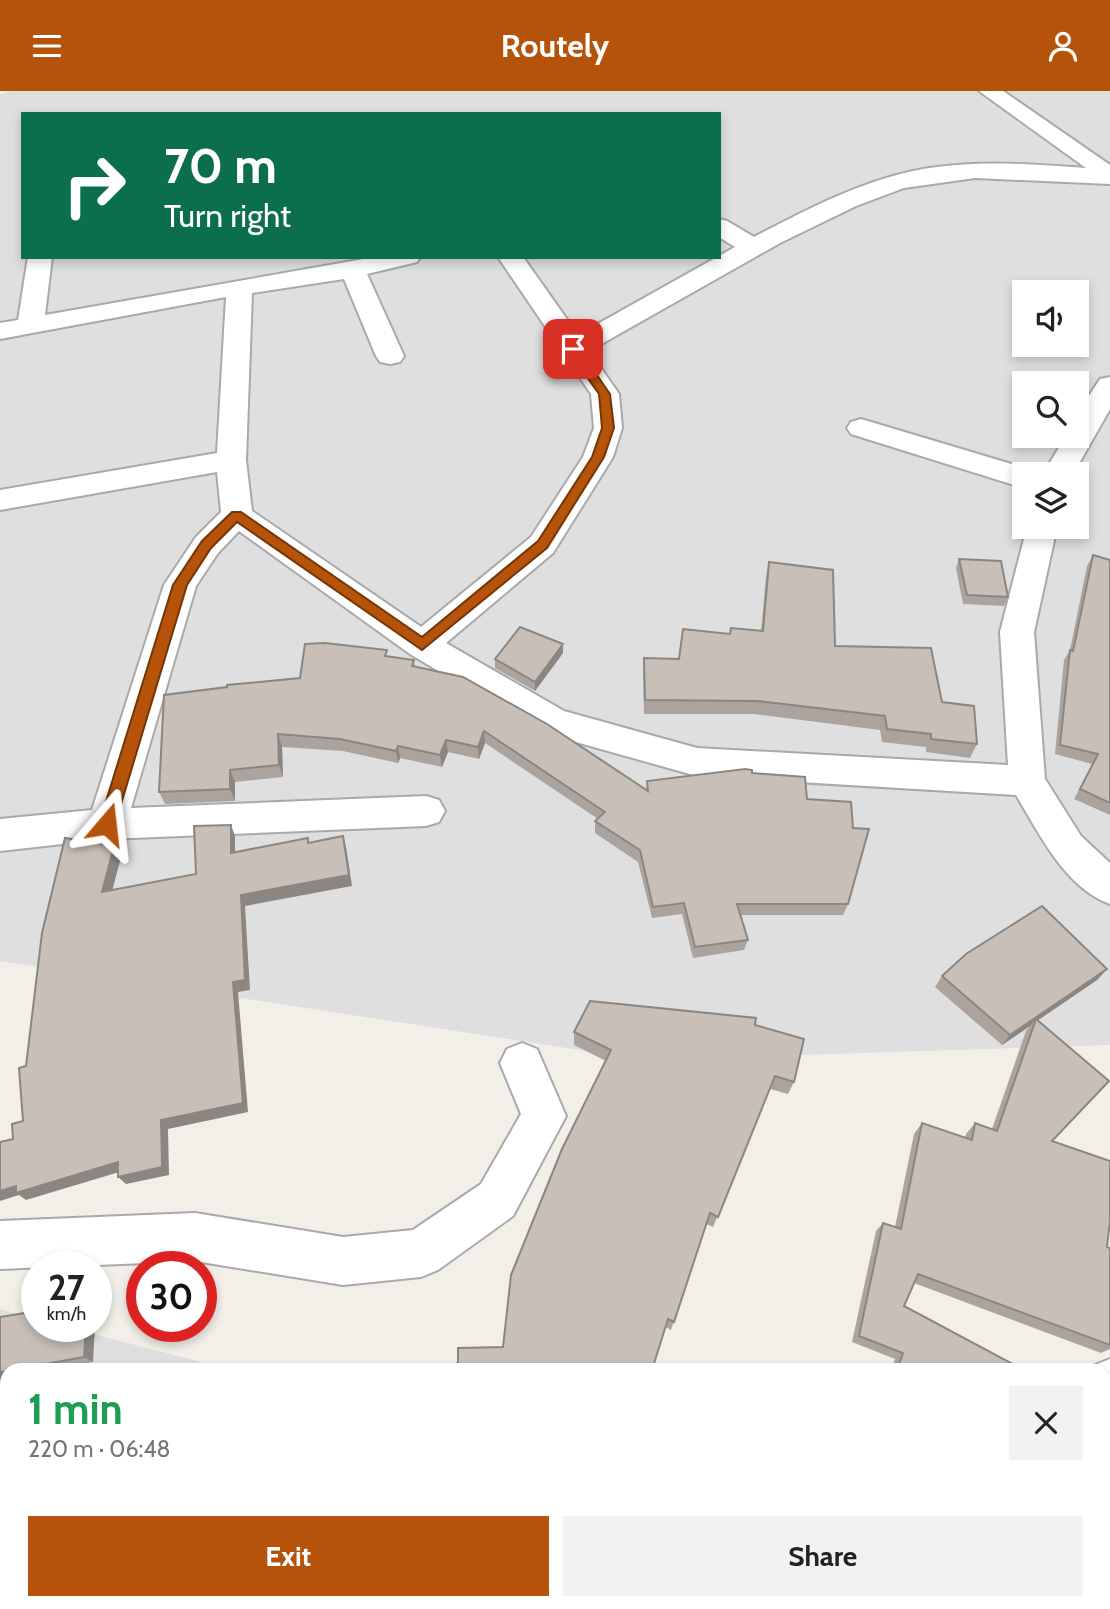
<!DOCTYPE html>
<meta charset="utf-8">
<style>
:root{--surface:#fff;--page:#f2f2f2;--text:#222;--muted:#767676;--accent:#b45309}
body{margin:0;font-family:Cabin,sans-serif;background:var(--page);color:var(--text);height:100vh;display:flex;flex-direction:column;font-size:26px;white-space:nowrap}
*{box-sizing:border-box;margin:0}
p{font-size:23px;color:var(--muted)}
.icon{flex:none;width:38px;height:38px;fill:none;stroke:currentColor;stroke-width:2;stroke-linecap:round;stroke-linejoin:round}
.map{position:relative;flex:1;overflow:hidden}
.panel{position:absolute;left:0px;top:1272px;width:1111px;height:247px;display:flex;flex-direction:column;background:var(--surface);border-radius:21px 21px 0 0;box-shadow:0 4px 10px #0003}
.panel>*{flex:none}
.banner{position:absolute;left:21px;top:21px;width:700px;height:147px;border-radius:0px;box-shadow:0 4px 10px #0003;background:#0b6e4f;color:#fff;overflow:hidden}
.tools{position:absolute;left:1012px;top:189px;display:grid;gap:14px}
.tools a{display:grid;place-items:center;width:77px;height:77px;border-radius:0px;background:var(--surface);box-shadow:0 4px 10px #0003;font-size:35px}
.speed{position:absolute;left:21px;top:1160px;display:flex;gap:14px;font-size:35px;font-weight:700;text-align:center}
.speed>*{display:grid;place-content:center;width:91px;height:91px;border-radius:50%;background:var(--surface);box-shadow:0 4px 10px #0003;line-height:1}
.speed small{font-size:18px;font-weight:400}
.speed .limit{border:10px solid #d22;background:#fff;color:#111}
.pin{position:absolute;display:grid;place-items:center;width:60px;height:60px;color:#fff;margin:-30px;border-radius:14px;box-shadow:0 4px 10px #0006}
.me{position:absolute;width:77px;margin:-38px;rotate:17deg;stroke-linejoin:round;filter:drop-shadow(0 0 5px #0008)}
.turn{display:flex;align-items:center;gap:24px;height:147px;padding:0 28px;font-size:32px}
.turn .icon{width:91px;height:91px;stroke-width:2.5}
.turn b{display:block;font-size:49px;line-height:60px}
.round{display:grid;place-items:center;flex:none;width:74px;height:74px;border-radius:0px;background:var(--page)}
.overview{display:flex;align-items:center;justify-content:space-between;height:119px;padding:0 28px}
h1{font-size:42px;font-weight:700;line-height:52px;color:#1e9e55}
.cta{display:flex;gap:14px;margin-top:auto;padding:14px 28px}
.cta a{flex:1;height:80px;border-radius:0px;background:var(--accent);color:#fff;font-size:28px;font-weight:700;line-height:80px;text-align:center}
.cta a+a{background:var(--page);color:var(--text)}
header{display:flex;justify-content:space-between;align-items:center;height:91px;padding:0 28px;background:var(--accent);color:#fff;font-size:32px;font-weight:700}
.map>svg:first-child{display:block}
.residential{fill:#e0dfdf;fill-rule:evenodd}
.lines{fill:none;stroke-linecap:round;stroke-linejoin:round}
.street-casing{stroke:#a9a9a9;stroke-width:4}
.street{fill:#fff;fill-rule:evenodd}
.wall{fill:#aba49e}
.shaded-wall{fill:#8b8681}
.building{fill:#c7bfb8;stroke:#8b8681;stroke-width:2}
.route{fill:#b45309;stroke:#753606;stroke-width:2}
</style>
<header><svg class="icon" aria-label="menu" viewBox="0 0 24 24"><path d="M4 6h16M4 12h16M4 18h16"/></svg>Routely<svg class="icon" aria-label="person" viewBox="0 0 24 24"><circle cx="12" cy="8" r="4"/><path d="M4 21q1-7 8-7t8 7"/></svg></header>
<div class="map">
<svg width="1110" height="1518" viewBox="0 0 1110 1518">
<rect width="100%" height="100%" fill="#f2efe9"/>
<g class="residential">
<path d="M12,0H1110V954L645,969L0,870V3ZM23,23H719V166H23ZM1024,201H1076V254H1024ZM1024,292H1076V345H1024ZM1024,383H1076V436H1024Z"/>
<polygon points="0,1218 37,1228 37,1236 66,1236 232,1279 7,1279 7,1512 1104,1512 1104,1326 1110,1326 1110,1518 0,1518"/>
</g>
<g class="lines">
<defs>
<g id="street">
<path d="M979,0H1003L1110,74V93L975,87L904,97L856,115L780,152L589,260L619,303L622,337L613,366L553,462L446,552L564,620L697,657L1008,674L1000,541L1027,436H1057L1034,541L1045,688L1081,745L1110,772V813C1065,797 1039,742 1016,704L697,685L540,641L410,563L239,440L218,462L196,495L131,717L426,705L439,709L445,720L439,731L426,735L107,748L0,760V728L92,719L164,494L196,446L221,421L217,381L0,419V399L217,362L226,206L0,248V232L18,229L28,166H52L45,224L375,166H420L417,171L367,183L404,265L400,271L390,273L380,271L376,265L344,188L252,202L246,369L252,420L421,536L531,446L583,366L594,337L591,303L498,166H523L578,244L735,156L719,146V128L727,130L754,146C804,120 857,92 913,80C970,68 1028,73 1086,77Z"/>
<path d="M1110,286V318L1073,383H1043L1066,345H1076C1076,321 1087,308 1100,288Z"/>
<polygon points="861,328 1035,380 1037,383 1024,383 1024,397 851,343 847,337 851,331"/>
<polygon points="522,952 537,958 566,1025 513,1125 438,1179 421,1186 343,1194 195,1170 0,1178 0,1130 195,1122 343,1146 413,1139 481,1093 521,1023 500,972 507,958"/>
<polygon points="1110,1268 1110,1354 1104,1357 1104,1279 1090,1279 1092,1275"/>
<polygon points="1104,1510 1104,1518 1048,1518 1049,1512"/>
</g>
</defs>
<use href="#street" class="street-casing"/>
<use href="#street" class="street"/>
</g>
<g class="wall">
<polygon points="1093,464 1110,469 1110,724 1074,708 1092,673 1055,663 1064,569 1070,559 1087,475"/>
<polygon points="959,468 1008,506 1004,515 963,513 956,477"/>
<polygon points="769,471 835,555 942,611 977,653 970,667 926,661 926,656 882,651 880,639 754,623 644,623 643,582 644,567 679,568 729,543 731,537 761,540 766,486"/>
<polygon points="563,562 535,600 495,577 495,568"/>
<polygon points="388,566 414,569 415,576 646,699 647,690 752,682 807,708 848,813 843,824 740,824 748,849 744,859 693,867 682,823 652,827 638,771 595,742 595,730 598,728 485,652 479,668 448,661 442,676 400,667 398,672 343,660 282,656 283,686 235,691 235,710 165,713 159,701 300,587"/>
<polygon points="1107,878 1097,889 1038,929 1052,1050 1107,1156 1110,1157 1110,1258 1101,1262 914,1192 904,1215 1024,1279 891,1279 895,1268 852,1251 876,1140 883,1132 895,1136 914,1043 922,1032 965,1047 966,1043 975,1032 992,1038 1026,940 1030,935 1002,954 935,896 942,885"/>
<polygon points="755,934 794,991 788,1003 770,998 713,1136 706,1133 671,1239 666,1236 503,1256 606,970 574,954 574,941"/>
<polygon points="37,1220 93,1271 46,1279 7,1279 6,1338 0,1339 0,1226"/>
<polygon points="7,1411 7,1500 0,1502 0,1412"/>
<polygon points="811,1512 885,1512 883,1518 808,1518"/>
<polygon points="955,1512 1041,1512 1039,1518 963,1518"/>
</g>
<g class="shaded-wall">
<polygon points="563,553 563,562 535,600 535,591"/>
<polygon points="484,640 485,652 479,668 478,656"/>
<polygon points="278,643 282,656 283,686 279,674"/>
<polygon points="446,649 448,661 442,676 440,664"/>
<polygon points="398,655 400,667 398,672 396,660"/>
<polygon points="230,679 235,691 235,710 230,698"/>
<polygon points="231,734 235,745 235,773 231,762"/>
<polygon points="343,745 346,756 352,795 245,815 250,899 238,901 248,1021 168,1038 169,1084 126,1093 118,1086 161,1029 233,891 241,804"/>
<polygon points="114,755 121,766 109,812 102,801"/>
<polygon points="1107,878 1097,889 1034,932 1036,928 1030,935 1002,954 1010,944"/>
<polygon points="118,1071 126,1079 26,1109 19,1104 0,1110 0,1100"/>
<polygon points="86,1236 95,1236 93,1271 84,1266"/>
<polygon points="1,1281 7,1283 6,1338 0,1336 0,1291"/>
<polygon points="242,1512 251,1512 250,1516 242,1516"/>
</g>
<g class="building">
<polygon points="1093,464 1110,469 1110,712 1080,698 1098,663 1060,654 1070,559 1073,560"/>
<polygon points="959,468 1001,470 1008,506 967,504"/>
<polygon points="769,471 833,479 835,555 931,557 942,611 974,615 977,653 931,648 931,643 887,638 885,625 757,610 645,609 644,567 679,568 683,538 730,543 731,537 763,540"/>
<polygon points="520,536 563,553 535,591 495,568"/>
<polygon points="325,552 387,559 385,565 414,569 412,575 463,586 547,633 648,700 647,690 745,678 752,679 752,682 805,686 807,708 851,711 853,737 869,738 848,813 737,813 748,849 695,856 684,812 653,816 640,759 595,730 605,721 484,640 478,656 446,649 440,664 398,655 396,660 340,648 278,643 279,674 230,679 230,698 159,701 164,604 227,596 227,594 300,587 305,553"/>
<polygon points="231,734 231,762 308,747 308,752 343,745 349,784 241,804 245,889 233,891 243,1012 161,1029 162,1076 118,1086 118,1071 16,1102 16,1095 0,1100 0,1051 13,1048 12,1033 23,1030 19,977 26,975 42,842 65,747 114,755 102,801 196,783 194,735"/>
<polygon points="1042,815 1107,878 1010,944 942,885 966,863"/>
<polygon points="590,910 756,927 755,934 804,948 794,991 775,985 718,1126 710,1122 674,1231 668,1228 652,1279 453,1279 458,1271 458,1257 503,1256 511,1184 562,1058 611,959 574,941"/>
<polygon points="1036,928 1109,990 1052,1050 1110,1070 1110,1130 1107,1156 1110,1157 1110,1254 918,1183 904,1215 1024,1279 897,1279 903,1262 859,1245 883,1132 901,1138 922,1032 972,1049 975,1032 997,1040"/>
<polygon points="37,1220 37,1236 86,1236 84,1266 1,1281 0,1291 0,1226"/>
<polygon points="7,1411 7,1497 0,1498 0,1412"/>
<polygon points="195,1512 242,1512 242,1516 222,1518 195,1518"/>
<polygon points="668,1512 785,1512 790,1518 663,1518"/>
<polygon points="818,1512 885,1512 883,1518 815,1518"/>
<polygon points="966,1512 1041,1512 1039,1518 974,1518"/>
</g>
<polygon class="route" points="569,255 577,255 610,303 614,337 604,366 547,457 422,559 237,431 211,457 187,494 115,733 112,738 101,738 99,733 173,494 202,450 232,421 241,421 422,546 538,450 592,366 602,337 599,303 567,258"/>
</svg>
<div class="tools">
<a><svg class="icon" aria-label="sound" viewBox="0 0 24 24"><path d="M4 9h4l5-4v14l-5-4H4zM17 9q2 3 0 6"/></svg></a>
<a><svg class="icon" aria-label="search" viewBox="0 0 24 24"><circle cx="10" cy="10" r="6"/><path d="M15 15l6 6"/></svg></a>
<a><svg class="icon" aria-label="layers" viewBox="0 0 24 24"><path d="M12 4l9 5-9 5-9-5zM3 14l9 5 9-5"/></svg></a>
</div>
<div class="speed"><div>27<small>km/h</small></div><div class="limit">30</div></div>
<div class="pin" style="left:573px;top:258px;background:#d93025"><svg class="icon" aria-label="arrive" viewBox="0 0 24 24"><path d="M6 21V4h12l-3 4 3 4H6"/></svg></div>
<svg class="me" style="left:107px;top:733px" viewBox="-20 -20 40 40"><path d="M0-17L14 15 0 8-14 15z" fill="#b45309" stroke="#fff" stroke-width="4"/></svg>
<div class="banner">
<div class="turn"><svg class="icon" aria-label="right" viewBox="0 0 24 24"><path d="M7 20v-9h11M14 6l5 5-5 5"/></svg><div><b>70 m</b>Turn right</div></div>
</div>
<section class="panel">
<div class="overview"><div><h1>1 min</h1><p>220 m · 06:48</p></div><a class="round"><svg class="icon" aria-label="close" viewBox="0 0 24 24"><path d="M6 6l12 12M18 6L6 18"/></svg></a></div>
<div class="cta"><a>Exit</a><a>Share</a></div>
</section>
</div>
